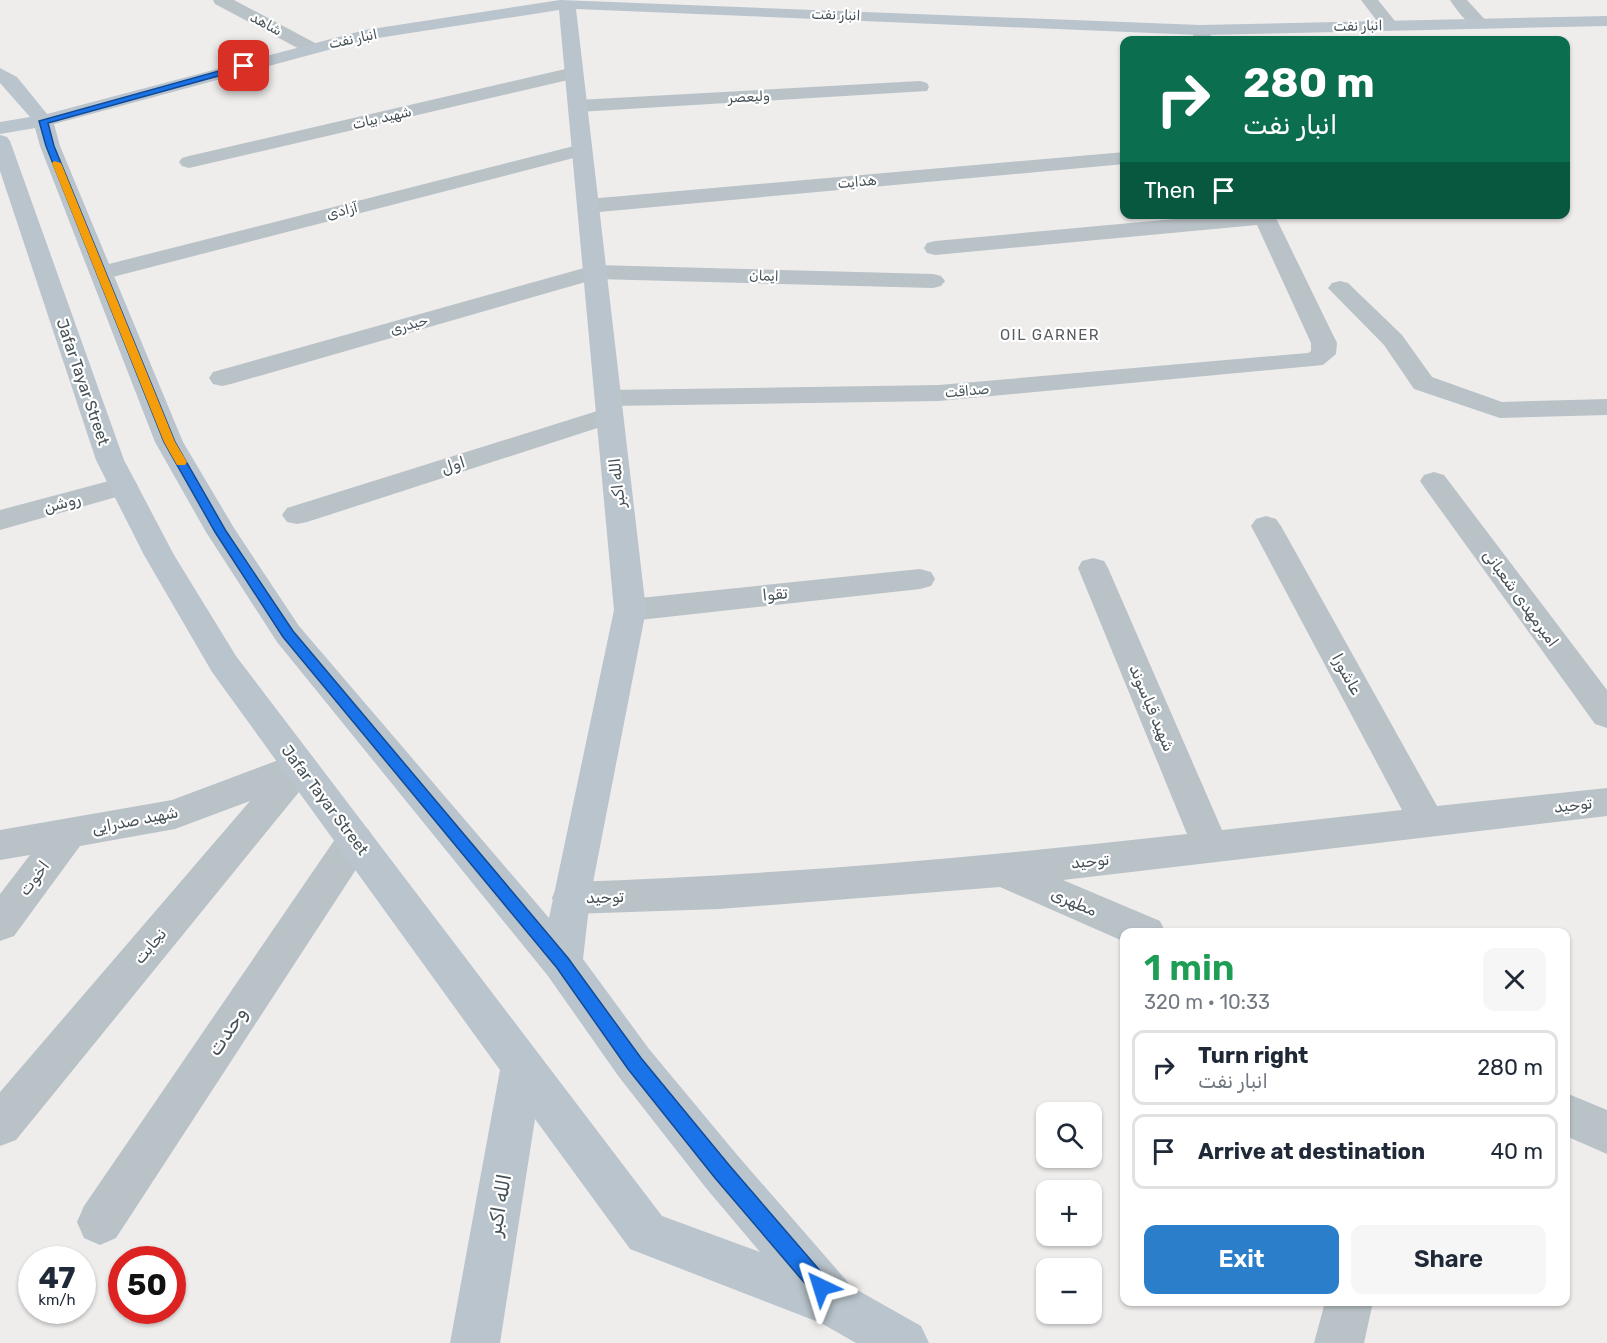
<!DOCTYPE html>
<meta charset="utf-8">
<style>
:root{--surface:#fff;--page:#f6f6f7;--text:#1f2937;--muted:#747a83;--line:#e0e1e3;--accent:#2b7fca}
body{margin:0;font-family:Rubik,"Noto Sans Arabic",sans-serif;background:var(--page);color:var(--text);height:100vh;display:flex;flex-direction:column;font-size:22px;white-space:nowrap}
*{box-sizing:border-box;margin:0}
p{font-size:20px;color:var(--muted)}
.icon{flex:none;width:33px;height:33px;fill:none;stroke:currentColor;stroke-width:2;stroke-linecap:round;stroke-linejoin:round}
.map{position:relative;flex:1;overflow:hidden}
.panel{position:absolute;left:1120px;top:928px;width:450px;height:378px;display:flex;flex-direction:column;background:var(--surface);border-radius:12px;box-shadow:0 2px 4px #0004}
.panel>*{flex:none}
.guide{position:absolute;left:1120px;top:36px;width:450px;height:183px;border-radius:12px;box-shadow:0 2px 4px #0004;background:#0b6e4f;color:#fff;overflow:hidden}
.fabs{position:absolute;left:1036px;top:1102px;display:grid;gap:12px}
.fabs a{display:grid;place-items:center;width:66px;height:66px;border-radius:12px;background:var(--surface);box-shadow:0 2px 4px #0004;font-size:30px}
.speed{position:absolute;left:18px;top:1246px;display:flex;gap:12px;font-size:30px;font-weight:700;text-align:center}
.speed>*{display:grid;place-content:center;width:78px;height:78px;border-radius:50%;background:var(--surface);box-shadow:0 2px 4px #0004;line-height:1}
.speed small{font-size:15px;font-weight:400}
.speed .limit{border:9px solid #d22;background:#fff;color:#111}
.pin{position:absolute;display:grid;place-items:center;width:51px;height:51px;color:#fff;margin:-26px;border-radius:12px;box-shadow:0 3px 9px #0006}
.me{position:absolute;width:66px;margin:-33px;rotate:319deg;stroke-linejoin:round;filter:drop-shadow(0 0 4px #0008)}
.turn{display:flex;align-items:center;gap:21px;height:126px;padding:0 24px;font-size:27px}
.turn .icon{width:78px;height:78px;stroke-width:2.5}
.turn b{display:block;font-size:42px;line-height:51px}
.then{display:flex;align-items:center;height:57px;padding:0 24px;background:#0003;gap:12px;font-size:22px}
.round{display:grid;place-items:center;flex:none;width:63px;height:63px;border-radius:12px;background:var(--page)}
.summary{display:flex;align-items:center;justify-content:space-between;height:102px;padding:0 24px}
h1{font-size:36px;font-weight:600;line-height:45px;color:#1e9e55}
.button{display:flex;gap:12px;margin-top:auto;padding:12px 24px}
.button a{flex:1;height:69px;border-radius:12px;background:var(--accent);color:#fff;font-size:24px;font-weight:600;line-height:69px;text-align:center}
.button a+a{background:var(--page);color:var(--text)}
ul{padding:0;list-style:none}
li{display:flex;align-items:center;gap:18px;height:75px;margin:0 12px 9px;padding:0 12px;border:3px solid var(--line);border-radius:12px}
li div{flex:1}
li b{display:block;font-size:22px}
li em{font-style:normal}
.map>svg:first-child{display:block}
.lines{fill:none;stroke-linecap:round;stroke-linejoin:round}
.street{fill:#b9c2c7;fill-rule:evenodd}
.secondary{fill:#b9c4cc;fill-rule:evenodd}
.route{fill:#1a73e8;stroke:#114b97;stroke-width:1.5}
.slow{fill:#f59e0b}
.labels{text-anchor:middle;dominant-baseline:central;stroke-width:4.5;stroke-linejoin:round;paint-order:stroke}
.far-street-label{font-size:14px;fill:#465157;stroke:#fff}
.far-neighbourhood-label{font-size:15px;letter-spacing:1.5px;fill:#5a5d60;stroke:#fff}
.street-label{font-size:16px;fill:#465157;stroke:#fff}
.near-street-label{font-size:20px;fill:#465157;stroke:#fff}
</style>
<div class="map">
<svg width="1607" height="1343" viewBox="0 0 1607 1343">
<rect width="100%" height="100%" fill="#efecec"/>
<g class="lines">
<g class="street">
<polygon points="213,0 234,0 317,44 320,48 317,52 305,52 215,4"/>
<polygon points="1361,0 1378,0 1399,26 1396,30 1384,30"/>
<path d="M1450,0H1467L1489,24L1486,28C1471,31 1458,12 1450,0Z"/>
<polygon points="1200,25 1206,26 1213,40 1195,40 1191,30 1194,26"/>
<polygon points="574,67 581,69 583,73 581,77 189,168 182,166 179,162 182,158 189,156"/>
<polygon points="920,81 927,83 929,87 927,91 578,112 571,110 568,106 571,102 578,100"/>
<polygon points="582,144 589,146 592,150 589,154 101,280 93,278 89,273 93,268"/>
<polygon points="1125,152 1125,164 588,213 580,211 577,206 580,201 588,199"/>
<polygon points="1229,214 1274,214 1337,343 1336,354 1323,365 939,401 608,406 599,404 595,398 599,392 608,390 939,385 1308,353 1311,351 1311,343 1257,225 935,255 927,253 924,248 927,243 935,241"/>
<polygon points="595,265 933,274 941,276 945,281 941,286 933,288 596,279 231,384 222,386 213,384 209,378 213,372"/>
<polygon points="1340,281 1348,283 1402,335 1432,377 1502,402 1607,399 1607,415 1500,418 1414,389 1384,345 1328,288 1332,283"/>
<polygon points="610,407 619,409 623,415 619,421 307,522 297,524 287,522 282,515 287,508"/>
<polygon points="1434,472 1444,475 1607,690 1607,728 1595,724 1424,487 1420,481 1424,475"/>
<polygon points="124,477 134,480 138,486 134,492 0,530 0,510"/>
<path d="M1266,516L1276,519L1281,526L1437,806L1607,788V816L1063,880L1160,921L1166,933H1125V942L1000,887L719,909L571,914L557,910L552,898L557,886L571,882C777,875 982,857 1187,834L1078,568L1082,561L1093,558L1104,561L1108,568L1222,830L1402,810L1251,526L1256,519Z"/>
<polygon points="920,569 931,572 935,579 931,586 920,589 630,621 619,618 614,610 619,602 630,599"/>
<polygon points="300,752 312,756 318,766 312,776 16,1140 0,1146 0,1092 250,801 175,829 80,846 14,936 0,941 0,894 30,855 0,860 0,830 172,800"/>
<polygon points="355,825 368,829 374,840 368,851 116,1238 100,1245 84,1238 77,1222 84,1206 342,829"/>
<polygon points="1566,1093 1607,1110 1607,1154 1566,1136"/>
<polygon points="1325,1302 1373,1302 1364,1343 1314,1343"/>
</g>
<path class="secondary" d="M560,0L1200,25L1607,16V26L1200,35L576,9L646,610L590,898L583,959L649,1049L738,1156L852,1287L921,1326L929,1343H856L821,1323L630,1249L535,1119L500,1343H450L500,1070L212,672L144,555L96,460L0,171V135L7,137L10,141L124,460L174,555L236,656L662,1216L760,1252L706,1188L619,1077L548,976L277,642L206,532L155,442L40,146L35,128L0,134V122L30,117L0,83V68L17,77L47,114L365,30ZM559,10L614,610L549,918L299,626L234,528L183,442L60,146L54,124L365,40Z"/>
</g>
<polygon class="route" points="244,64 248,66 247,68 48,123 54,146 175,442 226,531 293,631 568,958 641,1058 729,1165 828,1280 831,1287 828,1294 821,1297 814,1294 715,1178 628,1069 557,968 283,637 215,532 164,442 46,146 39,121"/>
<polygon class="slow" points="54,161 61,163 175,442 187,462 185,465 177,465 164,442 52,163"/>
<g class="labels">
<g class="far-street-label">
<text transform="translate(836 15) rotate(2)">انبار نفت</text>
<text transform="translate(266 24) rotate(28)">شاهد</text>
<text transform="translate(1358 26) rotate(-1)">انبار نفت</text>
<text transform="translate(353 39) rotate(-12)">انبار نفت</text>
<text transform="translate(749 97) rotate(-3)">ولیعصر</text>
<text transform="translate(382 118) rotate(-13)">شهید بیات</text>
<text transform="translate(857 182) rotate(-5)">هدایت</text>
<text transform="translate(342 211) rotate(-14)">آزادی</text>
<text transform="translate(764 276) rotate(2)">ایمان</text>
<text transform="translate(409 325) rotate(-16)">حیدری</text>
<text transform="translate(967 391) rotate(-5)">صداقت</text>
</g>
<g class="far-neighbourhood-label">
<text x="1050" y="335">OIL GARNER</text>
</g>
<g class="street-label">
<text transform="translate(83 382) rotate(71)">Jafar Tayar Street</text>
<text transform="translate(453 465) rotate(-18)">اول</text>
<text transform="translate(617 483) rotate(-96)">الله اکبر</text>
<text transform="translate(62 503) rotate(-15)">روشن</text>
<text transform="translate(775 594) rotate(-6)">تقوا</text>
<text transform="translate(1521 598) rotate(54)">امیرمهدی شعبانی</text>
<text transform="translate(1347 674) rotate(61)">عاشورا</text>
<text transform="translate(1152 708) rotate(67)">شهید قیاسوند</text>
<text transform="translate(325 800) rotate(53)">Jafar Tayar Street</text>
<text transform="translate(1573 805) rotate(-7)">توحید</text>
<text transform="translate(135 820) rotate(-11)">شهید صدرایی</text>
<text transform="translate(1090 861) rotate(-6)">توحید</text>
<text transform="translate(34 878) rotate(-53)">اخوت</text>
<text transform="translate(605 897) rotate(-2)">توحید</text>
<text transform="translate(1074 902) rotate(23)">مطهری</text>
<text transform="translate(150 946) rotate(-50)">نجابت</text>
</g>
<g class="near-street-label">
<text transform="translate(227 1031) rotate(-56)">وحدت</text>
<text transform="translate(499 1205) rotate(-80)">الله اکبر</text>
</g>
</g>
</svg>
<div class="fabs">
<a><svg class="icon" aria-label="search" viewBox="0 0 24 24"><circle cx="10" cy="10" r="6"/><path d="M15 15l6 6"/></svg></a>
<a>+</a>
<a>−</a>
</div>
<div class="speed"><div>47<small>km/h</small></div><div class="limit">50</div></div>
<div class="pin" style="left:244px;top:66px;background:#d93025"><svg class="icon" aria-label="arrive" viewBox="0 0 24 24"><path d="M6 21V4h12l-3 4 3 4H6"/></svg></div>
<svg class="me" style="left:821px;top:1287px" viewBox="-20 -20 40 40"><path d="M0-17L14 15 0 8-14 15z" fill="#1a73e8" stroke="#fff" stroke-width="4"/></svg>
<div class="guide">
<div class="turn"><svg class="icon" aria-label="right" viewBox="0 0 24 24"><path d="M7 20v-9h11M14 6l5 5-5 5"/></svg><div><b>280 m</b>انبار نفت</div></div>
<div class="then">Then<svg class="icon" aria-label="arrive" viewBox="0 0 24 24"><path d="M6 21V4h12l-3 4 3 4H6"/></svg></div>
</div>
<section class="panel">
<div class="summary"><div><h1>1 min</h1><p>320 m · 10:33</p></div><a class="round"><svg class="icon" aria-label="close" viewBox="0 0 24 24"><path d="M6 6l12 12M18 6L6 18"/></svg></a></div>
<ul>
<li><svg class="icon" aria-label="right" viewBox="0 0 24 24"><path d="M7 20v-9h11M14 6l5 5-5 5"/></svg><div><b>Turn right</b><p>انبار نفت</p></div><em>280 m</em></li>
<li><svg class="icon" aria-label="arrive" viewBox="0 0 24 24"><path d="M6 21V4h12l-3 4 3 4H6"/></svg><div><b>Arrive at destination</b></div><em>40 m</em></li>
</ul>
<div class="button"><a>Exit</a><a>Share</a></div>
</section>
</div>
